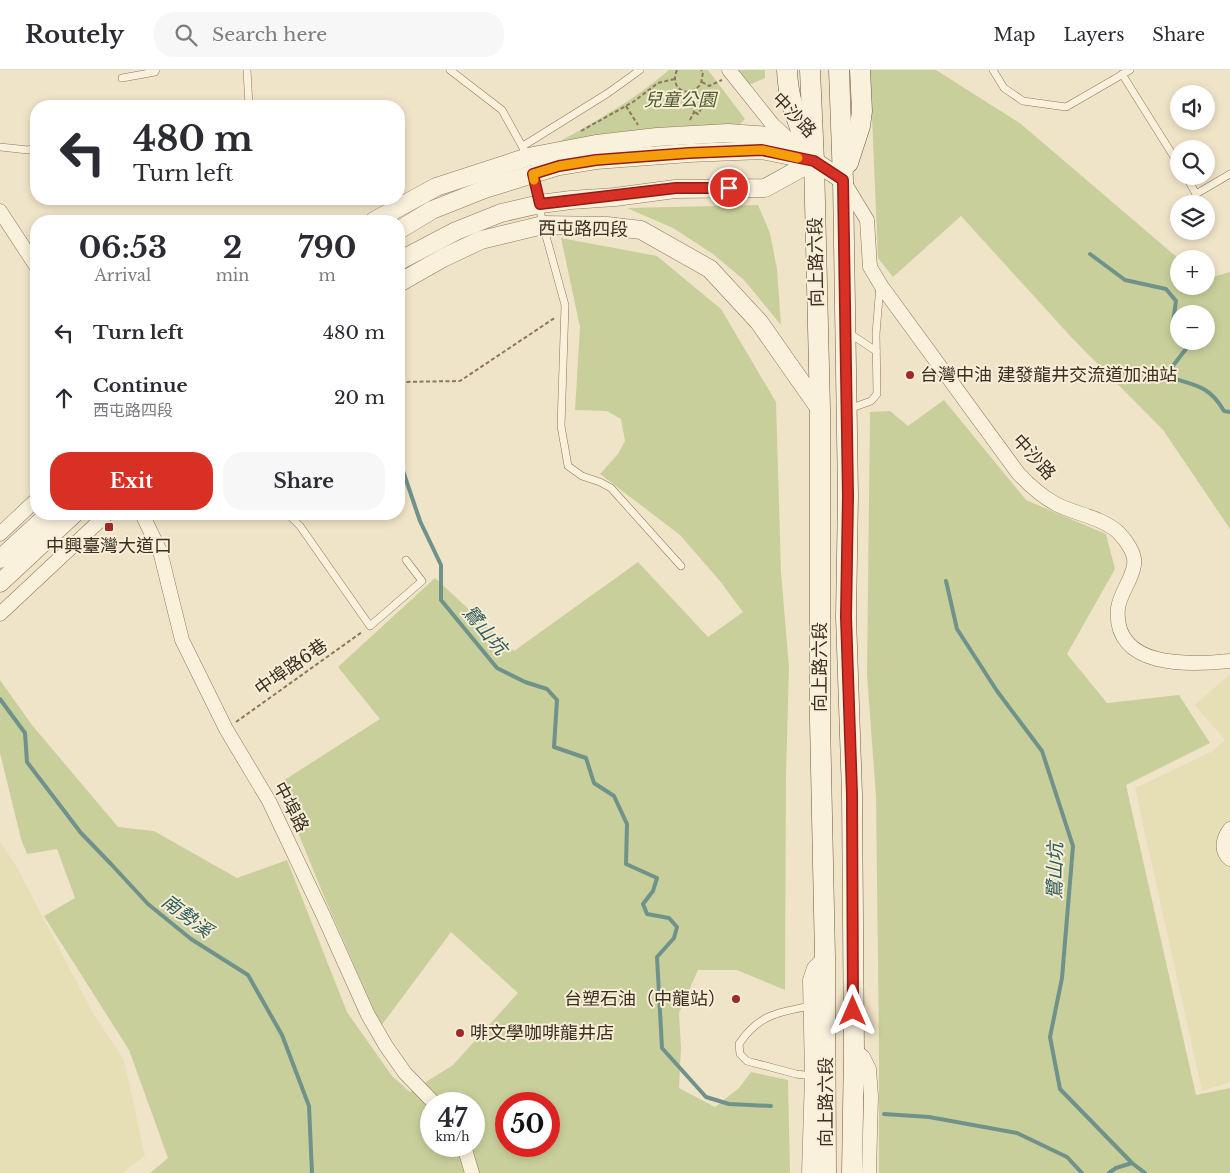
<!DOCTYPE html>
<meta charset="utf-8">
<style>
:root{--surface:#fff;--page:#f7f7f7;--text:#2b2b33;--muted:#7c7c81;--line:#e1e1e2;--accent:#d93025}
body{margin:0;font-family:"Libre Baskerville","Noto Sans TC",serif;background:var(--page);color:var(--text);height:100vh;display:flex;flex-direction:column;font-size:19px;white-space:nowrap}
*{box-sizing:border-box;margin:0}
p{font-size:16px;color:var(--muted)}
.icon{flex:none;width:28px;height:28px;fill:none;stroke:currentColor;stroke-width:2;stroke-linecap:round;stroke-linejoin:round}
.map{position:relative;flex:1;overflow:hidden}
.sheet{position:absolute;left:30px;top:145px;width:375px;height:305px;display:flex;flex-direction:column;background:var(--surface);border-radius:20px;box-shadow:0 2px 8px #0003}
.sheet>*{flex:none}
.hud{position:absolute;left:30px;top:30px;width:375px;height:105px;border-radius:20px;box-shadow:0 2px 8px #0003;background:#fff;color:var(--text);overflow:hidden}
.buttons{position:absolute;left:1170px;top:15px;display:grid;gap:10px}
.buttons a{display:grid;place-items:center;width:45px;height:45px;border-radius:50%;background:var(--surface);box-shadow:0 2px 8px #0003;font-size:25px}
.speed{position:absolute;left:420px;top:1022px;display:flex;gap:10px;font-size:25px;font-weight:700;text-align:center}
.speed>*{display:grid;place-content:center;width:65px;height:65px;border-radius:50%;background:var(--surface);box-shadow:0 2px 8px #0003;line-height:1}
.speed small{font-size:12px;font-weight:400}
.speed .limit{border:8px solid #d22;background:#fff;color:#111}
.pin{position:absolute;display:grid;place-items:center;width:42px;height:42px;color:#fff;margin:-21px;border:2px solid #fff;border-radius:50%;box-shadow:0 1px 5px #0007}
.me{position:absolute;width:55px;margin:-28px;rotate:0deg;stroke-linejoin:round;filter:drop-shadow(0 0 4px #0008)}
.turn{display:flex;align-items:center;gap:18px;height:105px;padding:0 20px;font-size:22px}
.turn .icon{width:65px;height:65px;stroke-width:2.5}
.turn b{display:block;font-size:35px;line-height:42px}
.eta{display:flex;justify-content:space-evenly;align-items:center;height:85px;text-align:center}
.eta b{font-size:30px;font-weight:700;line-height:35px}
.primary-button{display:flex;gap:10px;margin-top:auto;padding:10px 20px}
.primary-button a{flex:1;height:58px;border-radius:20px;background:var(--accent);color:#fff;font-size:20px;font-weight:700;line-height:58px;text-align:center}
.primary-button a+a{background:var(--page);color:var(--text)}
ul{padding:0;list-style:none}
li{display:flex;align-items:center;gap:15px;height:65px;padding:0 20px}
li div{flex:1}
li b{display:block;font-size:19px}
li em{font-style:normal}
header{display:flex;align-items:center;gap:30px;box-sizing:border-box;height:70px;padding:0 25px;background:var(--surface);border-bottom:1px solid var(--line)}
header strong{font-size:24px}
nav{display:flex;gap:28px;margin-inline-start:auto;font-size:18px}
.search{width:350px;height:45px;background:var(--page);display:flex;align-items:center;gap:12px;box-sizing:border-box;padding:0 18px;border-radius:20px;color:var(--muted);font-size:19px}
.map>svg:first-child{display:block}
.farmland{fill:#e6deb5}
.green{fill:#c9cf9b;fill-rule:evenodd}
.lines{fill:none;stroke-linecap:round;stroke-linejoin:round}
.stream{stroke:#6f938a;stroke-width:4}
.service-casing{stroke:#8d765c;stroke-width:8}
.minor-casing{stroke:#8d765c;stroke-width:15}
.tertiary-casing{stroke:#8d765c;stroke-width:19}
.secondary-casing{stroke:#6f573f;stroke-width:21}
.path{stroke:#8d765c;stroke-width:2;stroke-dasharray:4 2.5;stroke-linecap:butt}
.service{stroke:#faf1dc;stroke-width:7}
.minor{stroke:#faf1dc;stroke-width:14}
.tertiary{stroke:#faf1dc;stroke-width:18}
.secondary{stroke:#faf1dc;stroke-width:20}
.route-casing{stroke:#8d1f18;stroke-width:12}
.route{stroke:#d93025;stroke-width:9}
.slow{stroke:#f59e0b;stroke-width:9}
.poi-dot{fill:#9e2a2b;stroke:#f7eed8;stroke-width:2}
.labels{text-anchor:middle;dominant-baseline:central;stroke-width:4;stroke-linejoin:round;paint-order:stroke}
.park-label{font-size:18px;font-style:italic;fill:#4d5a26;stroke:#f7eed8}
.street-label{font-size:18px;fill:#3d2e20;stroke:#f7eed8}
.poi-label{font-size:18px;fill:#3d2e20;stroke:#f7eed8;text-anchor:start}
.water-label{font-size:19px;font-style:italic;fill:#2f5d5a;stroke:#f7eed8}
</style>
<header>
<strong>Routely</strong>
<div class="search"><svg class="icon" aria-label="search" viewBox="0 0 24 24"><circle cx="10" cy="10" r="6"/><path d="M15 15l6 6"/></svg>Search here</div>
<nav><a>Map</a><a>Layers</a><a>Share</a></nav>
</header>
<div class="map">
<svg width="1230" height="1103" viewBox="0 0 1230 1103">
<rect width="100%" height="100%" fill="#f0e4c8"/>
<g class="farmland">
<polygon points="1230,604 1230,1012 1202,1021 1135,718 1213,681 1225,670 1195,635"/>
<polygon points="0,772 15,794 94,945 124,990 145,1086 122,1103 0,1103"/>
</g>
<g class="green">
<path d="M669,0H708L745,49L736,58L550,77C591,54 633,31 669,0Z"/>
<polygon points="738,0 765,0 765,8 749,15"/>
<path d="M870,0H936L1021,54L1179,189V216H1206V209L1230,202V459L1163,360L1072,268L961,146L893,207L878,188ZM1179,244H1206V271H1179Z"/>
<polygon points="758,135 770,163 777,199 781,255 744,210 713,184 673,158 627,138"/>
<path d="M561,168L657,186L721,239L776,332L781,502L789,597L786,706L785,920L737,900H698L679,943L681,977L679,1018L715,1037L739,1018L751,1002L788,1010L790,1103H150L168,1088L129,980L44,846L75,828L57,779L27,784L21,769L0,683V610L32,655L118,757L154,761L237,808L287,790L347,942L392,1006L410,1022L453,995L518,923L451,862L381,956L326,831L278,714L380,649L338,597L435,508L514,581L638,492L708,567L743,542L719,510L680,465L600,404L618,384L625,371L621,349L607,341L575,340L580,257ZM431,1034H474V1076H431ZM506,1034H549V1076H506Z"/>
<polygon points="944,330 1026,430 1106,464 1115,499 1067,584 1107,633 1179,625 1210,673 1126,715 1196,1025 1230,1018 1230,1103 879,1103 879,980 876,726 867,605 870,342 890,341 908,356"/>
</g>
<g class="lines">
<g class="stream">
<polyline points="1090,184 1125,210 1166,219 1176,231 1173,252 1179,259"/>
<path d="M1187,271L1189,275L1172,297L1175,309C1199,316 1211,318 1224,341L1230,342"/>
<polyline points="399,396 402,398 420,451 441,495 441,530 497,598 525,612 547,619 557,630 554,677 586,688 594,713 614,726 627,754 626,794 657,808 653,821 643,834 647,844 669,848 677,857 674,868 657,887 662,978 706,1027 729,1034 771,1036"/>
<polyline points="946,511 957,559 997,621 1042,681 1073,776 1062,908 1050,967 1060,1019 1132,1093"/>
<polyline points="0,629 25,663 27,692 81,763 111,794 148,834 191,869 248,905 282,965 309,1036 312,1103"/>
<polyline points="884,1044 929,1047 1017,1063 1067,1087 1082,1103"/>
<polyline points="1109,1103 1116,1098 1132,1093 1145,1103"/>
</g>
<defs>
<g id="service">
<polyline points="247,0 249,36"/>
<polyline points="450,0 502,40 528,87"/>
<polyline points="993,0 1004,18 1023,31 1066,37 1130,0"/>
<polyline points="1122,4 1179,95"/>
<polyline points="122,8 155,2 156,0"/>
<polyline points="523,76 608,23 640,0"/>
<polyline points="0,77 28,80 36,78"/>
<polyline points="533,104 543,155 565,235 561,356 568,396 582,406 600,412 611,418 681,496"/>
<polyline points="1186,106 1196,124 1230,104"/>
<polyline points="849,263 876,281"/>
<polyline points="849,339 871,331 877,324 876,264 880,215"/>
<polyline points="288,444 300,456 370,556 422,511 406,490"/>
<path d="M811,936C778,942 758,945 739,974L740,984L747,991L796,1004L812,1006"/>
</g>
<g id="minor">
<polyline points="729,0 773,55 796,76"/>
<path d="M844,112L867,150L870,197L882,217L1018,403C1029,415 1041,426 1056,434C1075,444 1101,447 1118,462C1126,470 1136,484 1134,495C1132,510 1120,523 1118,538C1112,599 1190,595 1230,591"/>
<polyline points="0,141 36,196"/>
<polyline points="142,444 160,481 182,570 226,659 269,731 324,847 368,945 386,976 405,1003 435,1034"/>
<polyline points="0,464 36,430"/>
<polyline points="0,544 107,444"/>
<path d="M1230,759C1223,768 1220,781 1230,789"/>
<polyline points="854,980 863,987 869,999 871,1026 869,1103"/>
<polyline points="464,1076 472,1103"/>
<polyline points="809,1103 812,1006 810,910 814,898 825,887"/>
</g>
<g id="tertiary">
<polyline points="374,151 436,117 528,87 596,74 657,67 728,63 769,66 814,91 843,110"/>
<polyline points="399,160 432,140 485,119 559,96 596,90 689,83 762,80 796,87"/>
<polyline points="399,191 456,161 501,143 540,134 571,130 615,127 675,119 765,118 814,91"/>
<polyline points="399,213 443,188 481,170 543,155 607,156 641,160 710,199 759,252 820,339"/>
<polyline points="0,489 49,444"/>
<polyline points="0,513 74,444"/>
</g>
<g id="secondary">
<path d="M787,0C788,30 797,50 808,78"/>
<polyline points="810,0 814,91 820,339 820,651 825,887 826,1103"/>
<polyline points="839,0 843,110 848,426 846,547 852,724 854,980 852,1103"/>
<polyline points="848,93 860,56 862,41 860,0"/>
</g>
</defs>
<use href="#service" class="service-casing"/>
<use href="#minor" class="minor-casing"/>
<use href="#tertiary" class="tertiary-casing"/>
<use href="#secondary" class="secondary-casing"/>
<g class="path">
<path d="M677,0C669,18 687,30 701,14L703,2L701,0"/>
<polyline points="702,12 709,16 722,10"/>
<polyline points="693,22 695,35"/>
<polyline points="626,36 638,55"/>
<polyline points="690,50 694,42 692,37 695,35 701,36 701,39 698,44 694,42"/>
<polyline points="581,61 633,32 658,13 675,9"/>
<polyline points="400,312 460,311 556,247"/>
<polyline points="236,652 362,562"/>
</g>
<use href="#service" class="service"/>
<use href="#minor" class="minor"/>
<use href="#tertiary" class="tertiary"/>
<use href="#secondary" class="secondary"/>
</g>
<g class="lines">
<defs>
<polyline id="route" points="729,118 676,118 540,134 533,104 559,96 596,90 689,83 762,80 814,91 843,110 848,426 846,547 852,724 853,941"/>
</defs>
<use href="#route" class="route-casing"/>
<use href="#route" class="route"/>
<polyline class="slow" points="534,110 533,104 559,96 596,90 689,83 762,80 798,88"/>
</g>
<g class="poi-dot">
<circle cx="910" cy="305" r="5"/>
<rect x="104" y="452" width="10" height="10" rx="2.5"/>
<circle cx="736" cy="929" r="5"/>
<circle cx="460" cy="963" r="5"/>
</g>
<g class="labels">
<g class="park-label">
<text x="680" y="30">兒童公園</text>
</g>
<g class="street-label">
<text transform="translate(794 45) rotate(46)">中沙路</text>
<text transform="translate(583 159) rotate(1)">西屯路四段</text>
<text transform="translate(816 192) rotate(-91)">向上路六段</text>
<text transform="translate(1034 387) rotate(48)">中沙路</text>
<text transform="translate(291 597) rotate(-35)">中埠路6巷</text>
<text transform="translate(820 597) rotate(-90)">向上路六段</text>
<text transform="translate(291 737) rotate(62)">中埠路</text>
<text transform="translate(826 1032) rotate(-90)">向上路六段</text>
</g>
<g class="poi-label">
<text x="920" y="305">台灣中油 建發龍井交流道加油站</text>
<text x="109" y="476" text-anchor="middle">中興臺灣大道口</text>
<text x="726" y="929" text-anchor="end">台塑石油（中龍站）</text>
<text x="470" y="963">啡文學咖啡龍井店</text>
</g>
<g class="water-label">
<text transform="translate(485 560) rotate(50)">鷺山坑</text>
<text transform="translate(1055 801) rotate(-89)">鷺山坑</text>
<text transform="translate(187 846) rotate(37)">南勢溪</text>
</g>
</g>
</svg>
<div class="buttons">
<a><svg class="icon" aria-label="sound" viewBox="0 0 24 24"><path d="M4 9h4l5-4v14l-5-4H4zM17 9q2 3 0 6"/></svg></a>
<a><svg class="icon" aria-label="search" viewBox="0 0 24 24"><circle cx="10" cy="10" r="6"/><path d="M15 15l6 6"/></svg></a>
<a><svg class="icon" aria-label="layers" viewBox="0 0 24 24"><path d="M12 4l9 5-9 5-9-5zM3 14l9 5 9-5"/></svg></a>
<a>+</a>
<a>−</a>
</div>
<div class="speed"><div>47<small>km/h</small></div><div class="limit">50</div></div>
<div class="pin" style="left:729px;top:118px;background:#d93025"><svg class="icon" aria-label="arrive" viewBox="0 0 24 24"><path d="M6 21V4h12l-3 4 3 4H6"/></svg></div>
<svg class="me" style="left:853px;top:941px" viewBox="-20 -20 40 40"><path d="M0-17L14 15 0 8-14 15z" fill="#d93025" stroke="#fff" stroke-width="4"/></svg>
<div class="hud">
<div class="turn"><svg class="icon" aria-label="left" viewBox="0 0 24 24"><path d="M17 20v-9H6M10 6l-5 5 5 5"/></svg><div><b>480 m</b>Turn left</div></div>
</div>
<section class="sheet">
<div class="eta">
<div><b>06:53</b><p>Arrival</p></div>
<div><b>2</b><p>min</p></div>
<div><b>790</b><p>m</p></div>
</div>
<ul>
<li><svg class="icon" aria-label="left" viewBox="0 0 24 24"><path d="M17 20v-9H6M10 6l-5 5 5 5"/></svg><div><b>Turn left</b></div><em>480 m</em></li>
<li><svg class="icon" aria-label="ahead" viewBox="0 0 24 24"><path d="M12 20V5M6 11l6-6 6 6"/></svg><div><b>Continue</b><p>西屯路四段</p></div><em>20 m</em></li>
</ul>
<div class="primary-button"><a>Exit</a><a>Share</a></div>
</section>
</div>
